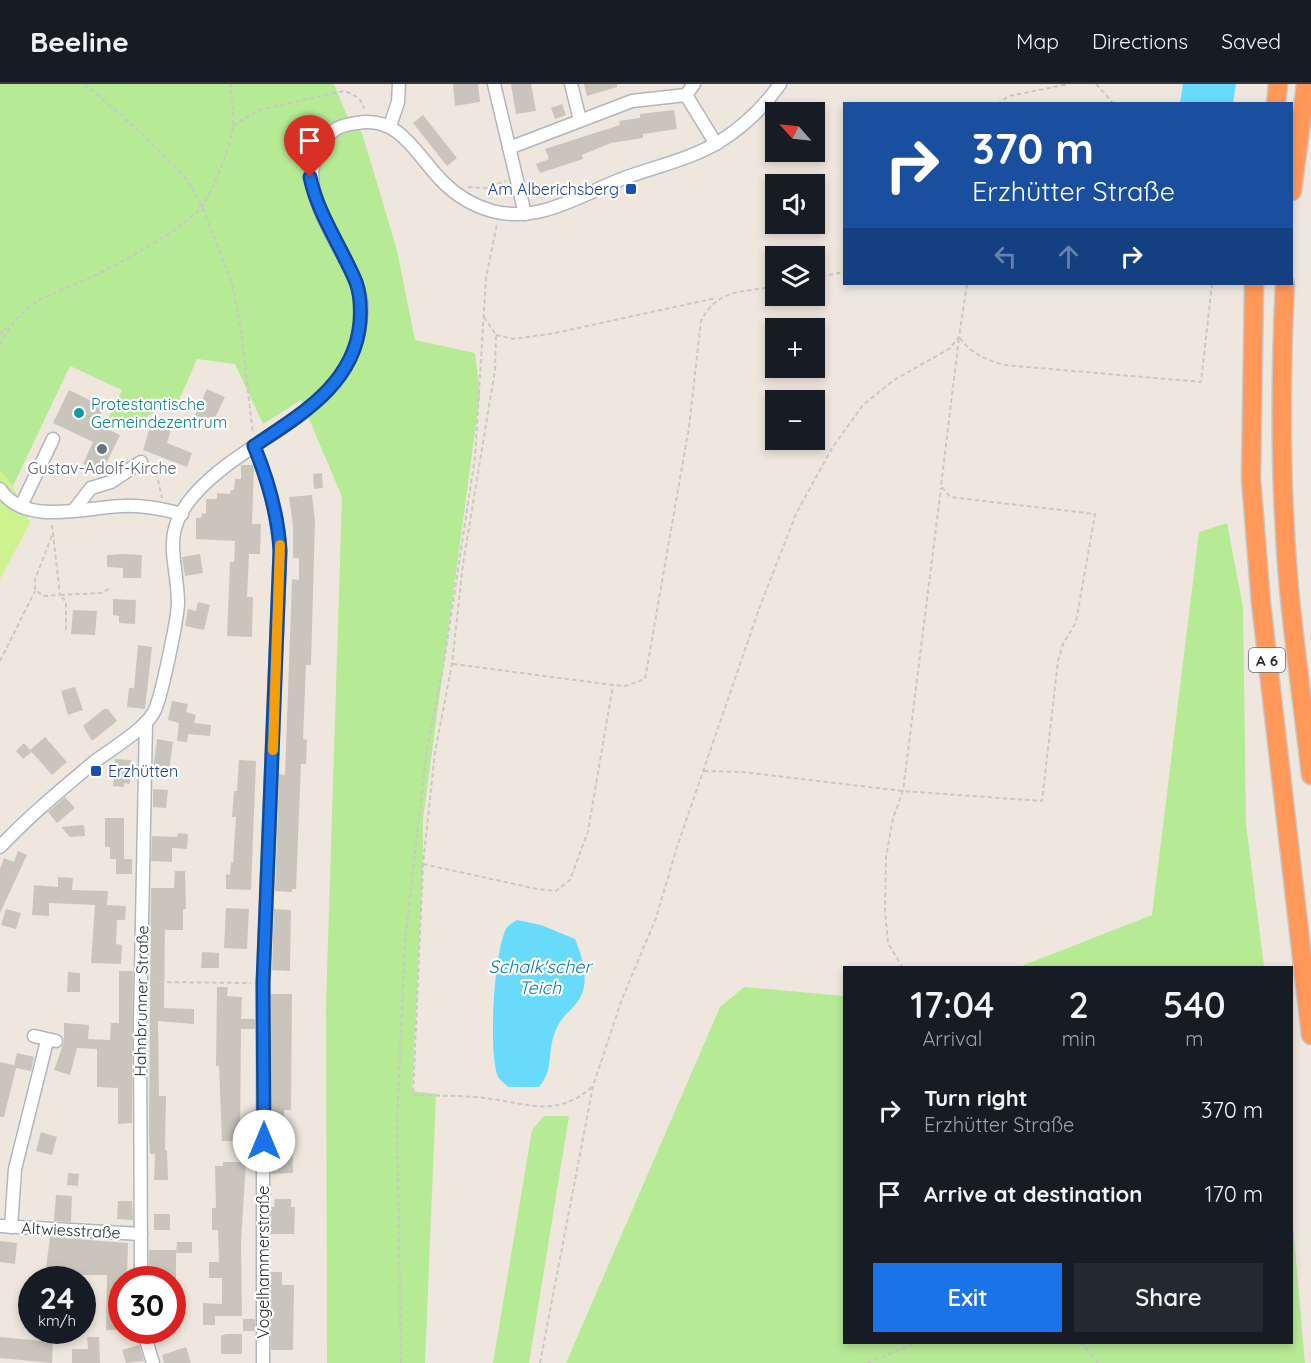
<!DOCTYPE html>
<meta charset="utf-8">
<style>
:root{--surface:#171b24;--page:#242831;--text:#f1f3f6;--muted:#9ea1a6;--line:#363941;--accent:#1a73e8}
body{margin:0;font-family:Quicksand,sans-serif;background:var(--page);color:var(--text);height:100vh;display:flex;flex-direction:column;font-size:22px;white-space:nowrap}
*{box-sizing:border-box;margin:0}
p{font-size:20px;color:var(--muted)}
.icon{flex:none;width:33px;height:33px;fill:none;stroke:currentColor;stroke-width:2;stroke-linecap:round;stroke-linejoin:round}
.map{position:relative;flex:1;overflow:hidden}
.sheet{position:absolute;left:843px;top:882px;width:450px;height:378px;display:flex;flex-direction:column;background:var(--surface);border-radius:0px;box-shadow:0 3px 9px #0003}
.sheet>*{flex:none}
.banner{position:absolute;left:843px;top:18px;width:450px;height:183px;border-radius:0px;box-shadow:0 3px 9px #0003;background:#1a4fa0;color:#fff;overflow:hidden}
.needle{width:39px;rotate:297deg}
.controls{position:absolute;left:765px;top:18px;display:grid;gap:12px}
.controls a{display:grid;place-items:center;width:60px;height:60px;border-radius:0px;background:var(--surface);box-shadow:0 3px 9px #0003;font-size:30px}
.speed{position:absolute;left:18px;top:1182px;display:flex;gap:12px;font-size:30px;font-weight:700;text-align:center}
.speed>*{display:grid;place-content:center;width:78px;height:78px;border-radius:50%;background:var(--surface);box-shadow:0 3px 9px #0003;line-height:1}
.speed small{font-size:15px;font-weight:400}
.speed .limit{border:9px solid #d22;background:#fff;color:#111}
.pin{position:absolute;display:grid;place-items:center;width:51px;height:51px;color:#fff;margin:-62px -26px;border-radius:50% 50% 50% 0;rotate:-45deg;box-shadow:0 0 6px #0007}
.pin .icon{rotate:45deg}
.me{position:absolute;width:66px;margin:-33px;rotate:0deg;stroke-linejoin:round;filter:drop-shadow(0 0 4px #0008)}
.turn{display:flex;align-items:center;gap:21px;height:126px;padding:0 30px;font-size:27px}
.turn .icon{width:78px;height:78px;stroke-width:2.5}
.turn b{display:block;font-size:42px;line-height:51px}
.lanes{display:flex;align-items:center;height:57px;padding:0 30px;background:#0003;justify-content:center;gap:30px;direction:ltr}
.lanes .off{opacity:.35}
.eta{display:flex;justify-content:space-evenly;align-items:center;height:102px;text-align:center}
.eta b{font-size:36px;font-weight:600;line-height:42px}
.button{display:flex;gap:12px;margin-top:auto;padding:12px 30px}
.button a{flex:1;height:69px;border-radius:0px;background:var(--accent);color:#fff;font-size:24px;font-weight:600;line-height:69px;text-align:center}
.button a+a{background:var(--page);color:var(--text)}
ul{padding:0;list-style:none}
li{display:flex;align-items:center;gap:18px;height:84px;padding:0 30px}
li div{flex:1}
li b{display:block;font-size:22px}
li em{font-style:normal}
header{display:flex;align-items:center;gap:36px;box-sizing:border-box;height:84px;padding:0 30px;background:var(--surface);border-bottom:2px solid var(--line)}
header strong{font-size:28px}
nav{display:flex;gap:33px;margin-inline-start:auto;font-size:21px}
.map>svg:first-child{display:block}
.green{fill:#b7ea95}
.pitch{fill:#cef290}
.water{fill:#68dbfa}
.building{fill:#cac5bc}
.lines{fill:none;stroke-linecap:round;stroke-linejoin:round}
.minor-casing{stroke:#b1b5c1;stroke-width:15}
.highway-casing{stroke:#c8c8c8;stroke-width:21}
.path{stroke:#c8c8c8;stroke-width:2;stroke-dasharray:4.5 3;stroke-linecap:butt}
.minor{stroke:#fff;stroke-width:12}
.highway{stroke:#ff9859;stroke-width:18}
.route-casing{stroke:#114b97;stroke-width:15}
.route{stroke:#1a73e8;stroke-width:10}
.slow{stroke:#f59e0b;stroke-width:10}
.transit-dot{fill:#1a4fb4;stroke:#fff;stroke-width:2}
.culture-dot{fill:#0f9aa8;stroke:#fff;stroke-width:2}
.worship-dot{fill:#6b7280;stroke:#fff;stroke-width:2}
.labels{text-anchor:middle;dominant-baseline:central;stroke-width:4.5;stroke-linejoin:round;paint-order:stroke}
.shield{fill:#fff;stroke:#6b6b6b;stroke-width:1.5}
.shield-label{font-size:15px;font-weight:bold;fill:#2c2c2c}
.transit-label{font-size:16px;fill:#164399;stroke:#fff;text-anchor:end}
.culture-label{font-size:16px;fill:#0d838f;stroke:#fff;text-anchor:start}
.worship-label{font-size:16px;fill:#5b616d;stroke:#fff}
.street-label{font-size:16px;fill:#2c2c2c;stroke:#fff}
.water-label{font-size:18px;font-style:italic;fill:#017aac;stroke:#fff}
</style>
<header>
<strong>Beeline</strong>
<nav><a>Map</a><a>Directions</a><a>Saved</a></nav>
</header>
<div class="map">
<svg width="1311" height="1279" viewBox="0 0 1311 1279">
<rect width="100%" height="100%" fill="#efe7de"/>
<g class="green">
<polygon points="0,0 334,0 347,32 362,49 397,166 415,256 475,269 480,310 423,735 423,780 412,1007 436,1010 425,1279 327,1279 326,921 342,413 301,316 263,340 235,280 197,275 177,321 160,324 128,345 108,335 122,306 70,282 13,402 0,387"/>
<polygon points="1227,439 1243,523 1246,740 1264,883 1019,883 1152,831 1199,448"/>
<polygon points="744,903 844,912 844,1258 1292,1258 1292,1130 1305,1279 566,1279 720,923"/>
<polygon points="544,1032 569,1032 529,1279 493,1279 532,1046"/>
</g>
<polygon class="pitch" points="0,387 13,402 30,439 0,495"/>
<g class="water">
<polygon points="1183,0 1236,0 1233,19 1180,19"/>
<path d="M517,836L541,841L575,855C582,872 590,896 580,914C571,929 561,930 554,951C547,972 554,985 539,1003H508C505,1000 500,996 498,993C488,969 494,868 506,845C508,841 513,839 517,836Z"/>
</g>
<g class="building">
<polygon points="453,0 478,0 480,18 455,22"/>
<polygon points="511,0 531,0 536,27 516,30"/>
<polygon points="584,0 617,0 617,3 587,12"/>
<polygon points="562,20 566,31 555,35 551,24"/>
<polygon points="674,26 677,45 643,50 643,54 611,59 582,71 583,75 540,89 536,80 549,75 545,65 620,41 619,37 640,34 640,30"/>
<polygon points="423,31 457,74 447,82 413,39"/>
<polygon points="207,305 225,313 209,346 192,338"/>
<polygon points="69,306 104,323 96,340 120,351 106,380 115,383 107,390 83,380 93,358 53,339"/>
<polygon points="151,340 171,346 167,359 192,369 187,383 143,366"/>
<polygon points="241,381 253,381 254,384 252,440 261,440 260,470 249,470 247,513 253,513 252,553 227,552 230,478 234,478 235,457 196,455 196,434 201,434 202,429 206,430 206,415 217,415 217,409 230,410 231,406 234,406 235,395 241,395"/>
<polygon points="322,389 323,404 314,405 313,390"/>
<polygon points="312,411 315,437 311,581 306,581 303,655 307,656 306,680 301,680 296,805 292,805 292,808 275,807 279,690 285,691 292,495 299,496 299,474 293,474 293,441 289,413"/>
<polygon points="121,470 142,471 141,494 123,494 123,484 107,483 107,471"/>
<polygon points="200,470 203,489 185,492 182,473"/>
<polygon points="113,515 136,516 135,540 119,539 119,532 113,531"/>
<polygon points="198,518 210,521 204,546 185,542 188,525 196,527"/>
<polygon points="73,526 97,527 95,551 71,550"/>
<polygon points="138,561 152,563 145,625 127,623 129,604 134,604"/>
<polygon points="75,603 83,626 68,631 61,607"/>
<polygon points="172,617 188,620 186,628 196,631 194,639 211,641 210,652 188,650 187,658 177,657 179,639 168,636"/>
<polygon points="104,625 108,625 117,637 92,657 83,642"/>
<polygon points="45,653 67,678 52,691 30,666"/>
<polygon points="157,655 173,658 169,688 153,686"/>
<polygon points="24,659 32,668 23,675 16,667"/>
<polygon points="115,675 131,676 130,700 124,699 124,703 113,702"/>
<polygon points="239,676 256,677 251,806 226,805 226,790 230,791 231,778 233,779 236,733 232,733 234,707 237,707"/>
<polygon points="153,705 168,706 166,724 153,723"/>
<polygon points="65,713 75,724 57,739 48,728"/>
<polygon points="105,734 124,734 124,775 132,775 132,790 116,790 116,775 110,775 110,763 105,763"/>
<polygon points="84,741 85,752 70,753 61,743"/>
<polygon points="178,749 188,750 187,765 172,764 172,778 151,777 152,752 177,753"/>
<polygon points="18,767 27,771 0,829 0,785 4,774 14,778"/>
<polygon points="175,787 185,787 186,825 183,825 183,846 165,846 164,924 194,925 194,940 158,937 159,1012 166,1012 165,1066 167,1066 168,1096 154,1096 155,1070 150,1070 149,1050 151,804 174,804"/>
<polygon points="58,793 73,794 72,806 108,807 107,821 126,822 125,836 117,836 116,860 122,861 121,880 91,879 95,821 49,819 49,832 32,831 34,801 58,803"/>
<polygon points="226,824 249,825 247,865 224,864"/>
<polygon points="6,825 21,829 16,845 1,841"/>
<polygon points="274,825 291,826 290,887 272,886"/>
<polygon points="202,868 219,869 219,884 201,884"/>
<polygon points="119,887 133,887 132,1039 118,1040 118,1004 97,1003 97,965 77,964 70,991 54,986 64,958 64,939 89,941 88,955 110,956 111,939 119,939"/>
<polygon points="68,888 80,889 80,908 67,908"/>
<polygon points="217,903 228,903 227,912 242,913 241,935 255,935 255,945 241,945 240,1057 222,1057 219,982 216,982"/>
<polygon points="271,910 292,910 291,1026 284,1026 284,1052 292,1052 293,1089 271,1090"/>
<polygon points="17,969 34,973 31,987 16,984 4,1033 0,1033 0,978 14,981"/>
<polygon points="41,1048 57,1053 52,1071 36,1067"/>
<polygon points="223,1078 246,1078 241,1157 242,1232 215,1232 215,1241 203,1241 203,1219 222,1220 222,1194 209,1194 209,1178 219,1178 218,1146 212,1146 212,1124 216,1124 215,1082 223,1082"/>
<polygon points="68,1089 79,1090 78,1102 67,1101"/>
<polygon points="56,1111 72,1112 71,1138 54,1137"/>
<polygon points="275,1115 291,1115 291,1123 295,1123 294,1150 271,1150 271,1123 274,1123"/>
<polygon points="118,1117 132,1117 133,1136 117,1135"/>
<rect x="154" y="1130" width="16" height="16"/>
<polygon points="50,1153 128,1159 127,1196 122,1196 122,1246 106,1246 107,1191 78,1191 78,1189 46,1184"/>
<polygon points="0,1157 17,1159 15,1180 0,1178"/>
<polygon points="177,1158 192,1158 192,1169 176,1169"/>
<rect x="149" y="1166" width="27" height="30"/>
<polygon points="271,1188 282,1188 282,1201 294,1201 293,1266 271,1266"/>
<rect x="243" y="1235" width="12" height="12"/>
<polygon points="226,1250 242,1250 242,1270 221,1270 221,1252"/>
<polygon points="0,1253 53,1258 52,1279 0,1274"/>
<polygon points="87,1253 99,1253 100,1279 72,1279 72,1265 88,1265"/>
<polygon points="139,1261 144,1277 126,1279 122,1266"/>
<polygon points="186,1263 191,1279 164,1279 162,1271"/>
</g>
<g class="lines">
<defs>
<g id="minor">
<polyline points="494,0 525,130"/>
<polyline points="571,0 580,36"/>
<polyline points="686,11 716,60"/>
<polyline points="390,42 398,18 399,0"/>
<polyline points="509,64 632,17 686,11 694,0"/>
<path d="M254,362C268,396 278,429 280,467L263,899V1279"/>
<path d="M0,405C24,443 86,423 122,422C142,421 163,425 182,430"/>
<polyline points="21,422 53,355"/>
<polyline points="74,426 91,404 111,398 141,378"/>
<path d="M0,763C29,732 62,705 94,678C110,666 145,645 154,628C161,615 178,534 178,518C177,474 160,450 194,411C244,353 338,333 358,252C360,241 363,228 361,217C353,170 292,112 319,66C323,59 329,49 336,45C342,41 350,40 357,39C401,31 417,73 444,99C457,112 475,122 492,127C541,140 583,109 627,93C658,82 690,75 719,58C743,43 764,23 780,0"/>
<polyline points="34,952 56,957"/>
<polyline points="0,1142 141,1150"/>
<polyline points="11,1143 15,1085 47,957"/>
<polyline points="141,1196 140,937 146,638"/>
<polyline points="143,1246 153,1279"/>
</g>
<g id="highway">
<polyline points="1276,20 1278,0"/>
<polyline points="1292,107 1306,0"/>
<polyline points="1254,200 1251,395 1261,519 1311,951"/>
<path d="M1285,200C1280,301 1280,403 1289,505C1295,567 1304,629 1311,691"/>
</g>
</defs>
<use href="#minor" class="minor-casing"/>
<use href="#highway" class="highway-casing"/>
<g class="path">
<polyline points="85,0 141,49 189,98 202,123 232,199 241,247 253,350"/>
<polyline points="1096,0 1114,20"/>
<polyline points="997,20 1009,12 1069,0"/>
<path d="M233,42L259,26L344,7C353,10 362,14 364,25"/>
<polyline points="468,103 486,104 506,97"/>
<polyline points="814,194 844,188"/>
<path d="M484,233L496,251L495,286L463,480L452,580L435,668L423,780L413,1011C439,1012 467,1011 492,1015C531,1021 559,1033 593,1002"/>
<polyline points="0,250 7,243"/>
<polyline points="496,251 514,255 555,249 716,214"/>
<path d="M0,261C23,215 49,212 92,193C116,181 188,143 202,122C214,105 231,61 233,41C234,28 231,13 231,0"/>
<polyline points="149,385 157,391 162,414"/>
<polyline points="52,441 60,511 44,512 35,506 35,495 53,449"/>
<polyline points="66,546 66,518 60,511 101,509 111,504"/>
<polyline points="0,577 35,507"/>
<path d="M453,580L613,601L625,602L645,595L689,343L701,237C718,204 742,209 776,202"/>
<path d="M704,687L742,688L903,707L1042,717L1058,577L1063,560L1076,538L1095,430L950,413L941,402L959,253C972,270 984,275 1004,281L1201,298L1212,200"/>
<polyline points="423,780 537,805 556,807 570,796 588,747 613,601"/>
<polyline points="903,884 888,859 885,827 886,773 893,734 903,707 941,404"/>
<polyline points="152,898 251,899"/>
<polyline points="1081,1258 1098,1279"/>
<polyline points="401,1279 397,1039 405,856 427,665 444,578 475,373 486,194 497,140"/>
<polyline points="540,1279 593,1002 622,915 656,834 677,763 759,525 796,430 832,364 863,321 894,296 949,265 959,253 967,200"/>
<polyline points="867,1279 920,1258"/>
</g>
<use href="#minor" class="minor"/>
<use href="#highway" class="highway"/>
</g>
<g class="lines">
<defs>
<path id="route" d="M264,1057L263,899L280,467C278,429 268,396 254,362C300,331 355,300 360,238C361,224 361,212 356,198C341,162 318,131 310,93"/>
</defs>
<use href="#route" class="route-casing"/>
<use href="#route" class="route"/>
<polyline class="slow" points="273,666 280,461"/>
</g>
<g class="transit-dot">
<rect x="625" y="99" width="12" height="12" rx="3"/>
<rect x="90" y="681" width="12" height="12" rx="3"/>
</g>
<circle class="culture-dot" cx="79" cy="329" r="6"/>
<circle class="worship-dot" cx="102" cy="365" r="6"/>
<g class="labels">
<rect class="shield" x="1249" y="564" width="36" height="24" rx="4.5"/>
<g class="shield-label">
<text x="1267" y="576">A 6</text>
</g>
<g class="transit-label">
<text x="619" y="105">Am Alberichsberg</text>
<text x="108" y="687" text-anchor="start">Erzhütten</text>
</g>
<g class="culture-label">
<text x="91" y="320">Protestantische<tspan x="91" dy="18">Gemeindezentrum</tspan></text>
</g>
<g class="worship-label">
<text x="102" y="384">Gustav-Adolf-Kirche</text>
</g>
<g class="street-label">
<text transform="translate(141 917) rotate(-89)">Hahnbrunner Straße</text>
<text transform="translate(71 1146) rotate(3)">Altwiesstraße</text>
<text transform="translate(263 1178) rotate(-90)">Vogelhammerstraße</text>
</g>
<g class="water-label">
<text x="540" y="882">Schalk'scher<tspan x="540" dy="21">Teich</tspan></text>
</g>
</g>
</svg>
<div class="controls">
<a><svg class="needle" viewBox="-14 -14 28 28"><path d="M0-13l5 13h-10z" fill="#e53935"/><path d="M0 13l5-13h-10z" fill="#9ea1a6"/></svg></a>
<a><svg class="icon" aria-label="sound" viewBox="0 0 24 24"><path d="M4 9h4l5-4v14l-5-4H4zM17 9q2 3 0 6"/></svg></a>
<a><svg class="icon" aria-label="layers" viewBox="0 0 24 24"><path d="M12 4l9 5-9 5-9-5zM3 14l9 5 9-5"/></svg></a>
<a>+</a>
<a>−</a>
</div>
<div class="speed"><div>24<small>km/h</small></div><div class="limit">30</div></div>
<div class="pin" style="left:310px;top:93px;background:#d93025"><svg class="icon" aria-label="arrive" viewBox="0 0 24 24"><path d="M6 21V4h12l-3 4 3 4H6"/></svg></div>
<svg class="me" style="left:264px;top:1057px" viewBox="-20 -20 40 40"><circle r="19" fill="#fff"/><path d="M0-13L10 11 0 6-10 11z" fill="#1a73e8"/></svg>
<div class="banner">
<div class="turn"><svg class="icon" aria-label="right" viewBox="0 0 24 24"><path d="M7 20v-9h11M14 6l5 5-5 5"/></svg><div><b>370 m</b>Erzhütter Straße</div></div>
<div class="lanes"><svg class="icon off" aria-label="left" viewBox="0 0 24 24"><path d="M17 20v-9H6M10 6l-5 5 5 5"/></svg><svg class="icon off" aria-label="ahead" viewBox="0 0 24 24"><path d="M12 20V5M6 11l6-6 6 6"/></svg><svg class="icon" aria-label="right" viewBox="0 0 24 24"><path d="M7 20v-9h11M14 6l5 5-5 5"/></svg></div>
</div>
<section class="sheet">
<div class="eta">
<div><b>17:04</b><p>Arrival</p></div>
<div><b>2</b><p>min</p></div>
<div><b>540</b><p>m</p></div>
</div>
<ul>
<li><svg class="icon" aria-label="right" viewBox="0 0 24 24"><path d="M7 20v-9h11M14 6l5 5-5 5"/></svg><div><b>Turn right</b><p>Erzhütter Straße</p></div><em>370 m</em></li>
<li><svg class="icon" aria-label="arrive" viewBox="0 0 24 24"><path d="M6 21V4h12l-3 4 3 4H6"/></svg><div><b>Arrive at destination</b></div><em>170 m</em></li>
</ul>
<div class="button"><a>Exit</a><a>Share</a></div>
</section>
</div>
